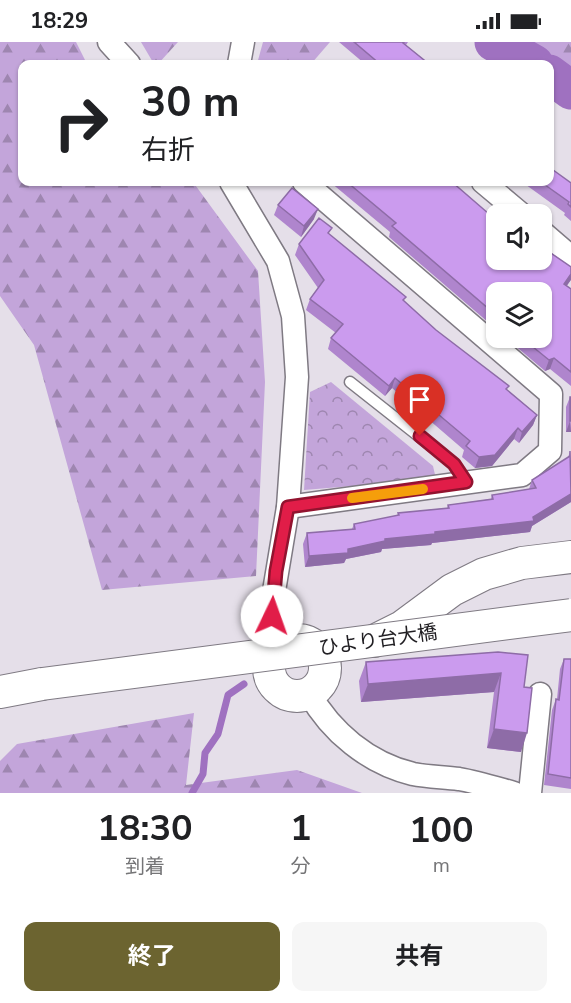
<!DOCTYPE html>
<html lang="ja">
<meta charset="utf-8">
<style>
:root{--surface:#fff;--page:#f6f6f6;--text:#202124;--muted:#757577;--accent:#6c6430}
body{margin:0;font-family:"Nunito Sans","Noto Sans JP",sans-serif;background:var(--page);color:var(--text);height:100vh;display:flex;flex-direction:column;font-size:22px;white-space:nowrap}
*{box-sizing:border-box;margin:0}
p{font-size:20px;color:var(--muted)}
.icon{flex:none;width:33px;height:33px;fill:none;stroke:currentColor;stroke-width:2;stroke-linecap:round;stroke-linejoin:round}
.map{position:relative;height:751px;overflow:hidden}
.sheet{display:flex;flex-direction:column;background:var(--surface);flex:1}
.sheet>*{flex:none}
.guide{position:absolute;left:18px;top:18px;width:536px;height:126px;border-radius:12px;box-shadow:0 2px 4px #0004;background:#fff;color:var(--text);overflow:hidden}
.fabs{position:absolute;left:486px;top:162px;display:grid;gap:12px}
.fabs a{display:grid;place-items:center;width:66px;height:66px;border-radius:12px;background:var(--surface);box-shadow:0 2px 4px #0004;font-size:30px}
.pin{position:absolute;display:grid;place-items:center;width:51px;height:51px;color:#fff;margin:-62px -26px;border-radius:50% 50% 50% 0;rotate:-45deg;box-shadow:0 0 6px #0007}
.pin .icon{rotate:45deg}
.me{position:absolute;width:66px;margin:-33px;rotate:3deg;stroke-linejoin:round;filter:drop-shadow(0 0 4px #0008)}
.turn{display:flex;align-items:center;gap:21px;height:126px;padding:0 24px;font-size:27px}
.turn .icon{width:78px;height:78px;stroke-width:2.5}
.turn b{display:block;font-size:42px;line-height:51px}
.eta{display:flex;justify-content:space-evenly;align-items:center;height:102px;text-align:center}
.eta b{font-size:36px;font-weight:700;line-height:42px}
.primary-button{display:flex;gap:12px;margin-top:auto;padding:12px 24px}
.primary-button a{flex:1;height:69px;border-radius:12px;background:var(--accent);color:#fff;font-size:24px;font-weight:700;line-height:69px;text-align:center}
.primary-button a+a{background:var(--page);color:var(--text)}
.status{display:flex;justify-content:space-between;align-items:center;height:42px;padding:0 30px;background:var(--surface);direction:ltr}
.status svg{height:16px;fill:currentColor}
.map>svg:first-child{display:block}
.forest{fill:url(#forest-firs)}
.park{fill:url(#park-crowns)}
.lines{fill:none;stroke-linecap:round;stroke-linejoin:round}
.stream{stroke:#9f71c0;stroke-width:7}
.river{stroke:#9f71c0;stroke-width:39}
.lane-casing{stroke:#7f7a83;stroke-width:13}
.street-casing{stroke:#7f7a83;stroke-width:25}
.secondary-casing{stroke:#7f7a83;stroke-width:34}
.lane{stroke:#fff;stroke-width:10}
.street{stroke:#fff;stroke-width:22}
.secondary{stroke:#fff;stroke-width:32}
.secondary-bridge-casing{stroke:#7f7a83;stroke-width:34;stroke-linecap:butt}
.secondary-bridge{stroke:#fff;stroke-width:32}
.wall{fill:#af85cd}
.shaded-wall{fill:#8e6ca7}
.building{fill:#cb9bee;stroke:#8e6ca7;stroke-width:1.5}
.route-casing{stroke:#92132f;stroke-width:15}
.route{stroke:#e11d48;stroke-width:10}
.slow{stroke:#f59e0b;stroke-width:10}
.labels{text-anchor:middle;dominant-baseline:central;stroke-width:4.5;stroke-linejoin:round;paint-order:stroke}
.street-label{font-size:20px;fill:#211f23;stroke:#fff}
</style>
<div class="status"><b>18:29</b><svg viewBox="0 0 49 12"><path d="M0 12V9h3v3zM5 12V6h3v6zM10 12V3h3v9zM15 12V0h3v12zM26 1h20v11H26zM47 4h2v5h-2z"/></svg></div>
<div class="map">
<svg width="571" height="751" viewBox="0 0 571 751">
<defs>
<pattern id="forest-firs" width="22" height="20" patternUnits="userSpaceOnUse" patternTransform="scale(1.5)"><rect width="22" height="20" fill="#c3a5da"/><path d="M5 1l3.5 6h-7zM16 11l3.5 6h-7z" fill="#9e86b0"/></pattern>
<pattern id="park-crowns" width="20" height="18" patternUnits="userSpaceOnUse" patternTransform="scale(1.5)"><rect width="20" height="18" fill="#c3a5da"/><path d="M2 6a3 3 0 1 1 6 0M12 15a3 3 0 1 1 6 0" fill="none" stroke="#9e86b0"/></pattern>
</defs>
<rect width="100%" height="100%" fill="#e5dfe9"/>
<g class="forest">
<polygon points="0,0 76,0 87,22 22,22 22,140 193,140 258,229 265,340 256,534 102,548 34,303 0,254"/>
<polygon points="141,0 178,0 158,22 154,22"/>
<polygon points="263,0 330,0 311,22 257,22"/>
<polygon points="524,0 571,0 571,36"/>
<polygon points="194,671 186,743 297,728 362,751 0,751 0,719 17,702"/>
</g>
<polygon class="park" points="331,340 433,424 436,437 304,448 310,350"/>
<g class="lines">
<polyline class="stream" points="192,751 203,732 205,711 218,692 228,653 244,642"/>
<g class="river">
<polyline points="494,0 534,22"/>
<polyline points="549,32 571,48"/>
</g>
<defs>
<polyline id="lane" points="350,340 454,422 466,440"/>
<g id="street">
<polyline points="109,0 129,22"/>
<polyline points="239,22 243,0"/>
<polyline points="231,140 278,219 293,274 297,335 288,465 272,561 273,588 278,605"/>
<polyline points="483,140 521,172"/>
<polyline points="542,190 571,215"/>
<polyline points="288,465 522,433 550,409 551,352 304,140"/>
<path d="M309,651C331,690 368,721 413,732C428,735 444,735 459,737C477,740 496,746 514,751"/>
<polyline points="530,751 540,652"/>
</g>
<g id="secondary">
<circle cx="297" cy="626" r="28"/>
<polyline points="374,599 402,585 452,548 484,532 522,521 571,515"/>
<polyline points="0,650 42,642"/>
</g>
</defs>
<use href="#lane" class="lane-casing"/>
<use href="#street" class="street-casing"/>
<use href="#secondary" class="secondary-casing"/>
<use href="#lane" class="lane"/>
<use href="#street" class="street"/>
<use href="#secondary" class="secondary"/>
<defs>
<polyline id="secondary-bridge" points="42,642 571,573"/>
</defs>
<use href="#secondary-bridge" class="secondary-bridge-casing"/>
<use href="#secondary-bridge" class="secondary-bridge"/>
</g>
<g class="wall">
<polygon points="339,0 408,0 406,3 429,22 365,22"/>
<polygon points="330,140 452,140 496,218 546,207 571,225 571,237 567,244 571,247 571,344 550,327 545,329 506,296 542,296 496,250 496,287 389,195 390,190"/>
<polygon points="522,140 549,140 571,141 571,179 564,173 565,171"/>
<polygon points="278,163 314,177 301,195 274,173"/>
<polygon points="329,193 436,288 537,373 533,383 519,401 514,397 492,424 475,426 462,415 464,408 392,346 385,354 328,307 331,296 336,291 306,268 310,257 318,246 295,213 299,202"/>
<polygon points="570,355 571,390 566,390 566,365"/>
<polygon points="570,409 571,460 532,484 530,490 432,501 431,503 382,507 381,510 346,517 344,521 305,525 303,502 307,491 352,487 354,482 397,474 398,471 447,466 448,463 491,457 492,453 529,447 532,438 568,416"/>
<polygon points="498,610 524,645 521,710 487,706 494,650 361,660 359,639 366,620"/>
<polygon points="564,617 571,617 571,747 544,743 552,668 556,657 557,657 560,627"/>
</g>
<g class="shaded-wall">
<polygon points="318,167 314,177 301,195 304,184"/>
<polygon points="571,232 571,238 560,252 564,242"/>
<polygon points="554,316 550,327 545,329 549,318"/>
<polygon points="395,336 392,346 385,354 389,344"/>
<polygon points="537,373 533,383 519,401 522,390"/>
<polygon points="570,379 571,390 566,390"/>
<polygon points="518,386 514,397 492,424 475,426 479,415"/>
<polygon points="571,452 571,460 532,484 530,490 432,501 431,503 382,507 381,510 346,517 344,521 305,525 309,514 348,507 385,497 533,475"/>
<polygon points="501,631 494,650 361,660 368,642"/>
<polygon points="494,687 527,691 521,710 487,706"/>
</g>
<g class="building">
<polygon points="354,0 404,0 403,1 429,22 380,22"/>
<polygon points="549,125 571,141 571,165 568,162 569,160 541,140 549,140"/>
<polygon points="347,140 452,140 496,178 496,218 542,218 542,200 547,205 545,207 571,225 571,232 564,242 571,247 571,330 554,316 549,318 522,296 542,296 542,250 496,250 496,273 392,184 396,181"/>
<polygon points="292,146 318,167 304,184 278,163"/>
<polygon points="319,176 332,186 328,191 406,255 403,258 436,288 509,344 506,347 537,373 522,390 518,386 495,413 479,415 466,404 470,399 395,336 389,344 331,296 343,282 310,257 324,238 299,202"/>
<rect x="570" y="355" width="1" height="24"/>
<polygon points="570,409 571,452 533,475 534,479 435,490 435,492 385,497 385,499 348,507 348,511 309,514 307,491 355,487 354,482 399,473 398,471 449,466 448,463 493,457 492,453 536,446 532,438 570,414"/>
<polygon points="498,610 528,613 524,645 532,646 527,691 494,687 501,631 368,642 366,620"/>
<polygon points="564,617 571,617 571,736 548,732 556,657 559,658"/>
</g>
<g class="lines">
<defs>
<polyline id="route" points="272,574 276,529 288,465 466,440 454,422 420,394"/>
</defs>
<use href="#route" class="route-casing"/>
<use href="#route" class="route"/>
<polyline class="slow" points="352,456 423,447"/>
</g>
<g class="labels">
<g class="street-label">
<text transform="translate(378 598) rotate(-8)">ひより台大橋</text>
</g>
</g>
</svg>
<div class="fabs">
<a><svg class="icon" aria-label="sound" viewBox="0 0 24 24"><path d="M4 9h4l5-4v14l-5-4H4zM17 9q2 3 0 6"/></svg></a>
<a><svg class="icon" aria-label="layers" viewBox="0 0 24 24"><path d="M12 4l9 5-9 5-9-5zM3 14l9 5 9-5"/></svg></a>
</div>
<div class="pin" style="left:420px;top:394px;background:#d93025"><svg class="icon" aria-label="arrive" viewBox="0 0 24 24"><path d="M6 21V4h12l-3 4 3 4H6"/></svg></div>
<svg class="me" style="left:272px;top:574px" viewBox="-20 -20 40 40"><circle r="19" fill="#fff"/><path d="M0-13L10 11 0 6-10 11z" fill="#e11d48"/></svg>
<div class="guide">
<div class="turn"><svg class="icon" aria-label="right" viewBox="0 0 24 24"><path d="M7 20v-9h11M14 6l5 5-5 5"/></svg><div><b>30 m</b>右折</div></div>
</div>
</div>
<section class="sheet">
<div class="eta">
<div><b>18:30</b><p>到着</p></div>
<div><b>1</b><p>分</p></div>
<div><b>100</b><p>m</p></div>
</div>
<div class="primary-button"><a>終了</a><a>共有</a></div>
</section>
